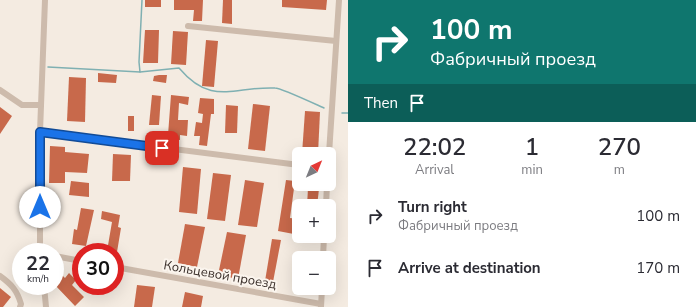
<!DOCTYPE html>
<meta charset="utf-8">
<style>
:root{--surface:#fff;--page:#f2f2f3;--text:#2b2b33;--muted:#7c7c81}
body{margin:0;font-family:"Nunito Sans",sans-serif;background:var(--page);color:var(--text);height:100vh;display:flex;flex-direction:column;font-size:15px;white-space:nowrap}
*{box-sizing:border-box;margin:0}
p{font-size:13px;color:var(--muted)}
.icon{flex:none;width:22px;height:22px;fill:none;stroke:currentColor;stroke-width:2;stroke-linecap:round;stroke-linejoin:round}
.map{position:relative;flex:1;overflow:hidden}
.panel{display:flex;flex-direction:column;background:var(--surface);width:348px}
.panel>*{flex:none}
.hud{background:#0f766e;color:#fff;overflow:hidden}
.needle{width:26px;rotate:43deg}
.controls{position:absolute;left:292px;top:147px;display:grid;gap:8px}
.controls a{display:grid;place-items:center;width:44px;height:44px;border-radius:6px;background:var(--surface);box-shadow:0 4px 16px #0002;font-size:20px}
.speed{position:absolute;left:12px;top:243px;display:flex;gap:8px;font-size:20px;font-weight:700;text-align:center}
.speed>*{display:grid;place-content:center;width:52px;height:52px;border-radius:50%;background:var(--surface);box-shadow:0 4px 16px #0002;line-height:1}
.speed small{font-size:10px;font-weight:400}
.speed .limit{border:6px solid #d22;background:#fff;color:#111}
.pin{position:absolute;display:grid;place-items:center;width:34px;height:34px;color:#fff;margin:-17px;border-radius:8px;box-shadow:0 2px 6px #0006}
.me{position:absolute;width:44px;margin:-22px;rotate:0deg;stroke-linejoin:round;filter:drop-shadow(0 0 3px #0008)}
.turn{display:flex;align-items:center;gap:14px;height:84px;padding:0 16px;font-size:18px}
.turn .icon{width:52px;height:52px;stroke-width:2.5}
.turn b{display:block;font-size:28px;line-height:34px}
.then{display:flex;align-items:center;height:38px;padding:0 16px;background:#0003;gap:8px;font-size:15px}
.eta{display:flex;justify-content:space-evenly;align-items:center;height:68px;text-align:center}
.eta b{font-size:24px;font-weight:600;line-height:28px}
ul{padding:0;list-style:none}
li{display:flex;align-items:center;gap:12px;height:52px;padding:0 16px}
li div{flex:1}
li b{display:block;font-size:15px}
li em{font-style:normal}
main{display:flex;flex:1;min-height:0}
.map>svg:first-child{display:block}
.lines{fill:none;stroke-linecap:round;stroke-linejoin:round}
.stream{stroke:#7fb0b2;stroke-width:1.5}
.building{fill:#c8694b}
.minor{stroke:#cdbbac;stroke-width:6}
.route-casing{stroke:#114b97;stroke-width:10}
.route{stroke:#1a73e8;stroke-width:7}
.labels{text-anchor:middle;dominant-baseline:central;stroke-width:4;stroke-linejoin:round;paint-order:stroke}
.street-label{font-size:13px;fill:#3b302b;stroke:#fbf5ee}
</style>
<main>
<div class="map">
<svg width="348" height="307" viewBox="0 0 348 307">
<rect width="100%" height="100%" fill="#f4ebe1"/>
<g class="lines">
<g class="stream">
<polyline points="48,67 140,72 139,62 142,0"/>
<path d="M140,72L179,68C212,107 234,86 275,88C281,88 315,104 324,108"/>
<polyline points="342,113 348,113"/>
</g>
</g>
<g class="building">
<rect x="145" y="0" width="16" height="7"/>
<polygon points="174,0 203,0 202,21 193,21 194,10 174,10"/>
<polygon points="223,0 232,0 232,24 222,23"/>
<polygon points="282,0 327,0 326,10 282,7"/>
<polygon points="145,30 159,30 158,63 143,63"/>
<polygon points="173,31 188,32 186,65 171,64"/>
<polygon points="206,40 218,41 214,87 202,86"/>
<polygon points="98,73 117,75 116,83 98,82"/>
<polygon points="159,75 167,75 166,83 153,81 154,76"/>
<polygon points="69,77 86,78 85,122 67,121"/>
<polygon points="152,95 161,96 159,125 149,125"/>
<polygon points="171,95 189,97 188,105 179,103 178,120 188,120 187,136 180,135 180,140 172,139 172,135 168,135"/>
<polygon points="200,98 214,99 214,114 211,114 207,146 199,145 200,136 194,136 196,122 202,123 203,114 198,113"/>
<polygon points="253,104 270,106 265,151 248,149"/>
<polygon points="226,105 238,106 237,133 225,133"/>
<polygon points="0,107 12,116 0,134"/>
<polygon points="305,111 320,112 318,154 302,154"/>
<rect x="128" y="116" width="6" height="15"/>
<polygon points="50,146 65,147 65,152 89,154 87,173 65,172 65,183 49,183"/>
<polygon points="113,154 131,155 130,181 112,181"/>
<polygon points="183,167 201,169 197,214 179,212"/>
<polygon points="213,173 231,175 225,221 207,219"/>
<polygon points="245,180 264,183 257,227 238,225"/>
<polygon points="286,180 295,181 290,218 299,219 299,235 278,231"/>
<polygon points="71,181 89,183 89,197 69,195"/>
<polygon points="308,188 319,189 317,206 307,206"/>
<polygon points="81,208 94,210 86,246 72,244 74,229 77,230"/>
<polygon points="102,211 120,215 118,227 121,228 117,252 107,251 112,222 101,219"/>
<polygon points="185,224 205,227 197,267 178,263"/>
<polygon points="227,232 246,235 238,279 218,275"/>
<polygon points="272,239 281,240 273,282 265,281"/>
<polygon points="59,272 65,278 69,273 76,280 72,285 84,297 75,306 55,285 55,276"/>
<polygon points="137,285 155,287 152,307 134,307"/>
<polygon points="0,288 11,297 3,307 0,307"/>
<polygon points="185,292 203,296 201,307 182,307"/>
</g>
<g class="lines">
<g class="minor">
<polyline points="188,26 336,41"/>
<polyline points="0,90 22,105 41,105"/>
<polyline points="40,132 299,165"/>
<polyline points="329,154 339,0"/>
<polyline points="326,206 327,184"/>
<polyline points="40,252 40,132 45,0"/>
<polyline points="55,256 81,261"/>
<polyline points="323,258 324,236"/>
<polyline points="115,267 321,304"/>
<path d="M0,276C11,284 17,290 21,304L20,307"/>
<polyline points="44,286 46,307"/>
<polyline points="321,307 322,288"/>
</g>
</g>
<g class="lines">
<defs>
<polyline id="route" points="40,207 40,132 162,148"/>
</defs>
<use href="#route" class="route-casing"/>
<use href="#route" class="route"/>
</g>
<g class="labels">
<g class="street-label">
<text transform="translate(220 275) rotate(10)">Кольцевой проезд</text>
</g>
</g>
</svg>
<div class="controls">
<a><svg class="needle" viewBox="-14 -14 28 28"><path d="M0-13l5 13h-10z" fill="#e53935"/><path d="M0 13l5-13h-10z" fill="#7c7c81"/></svg></a>
<a>+</a>
<a>−</a>
</div>
<div class="speed"><div>22<small>km/h</small></div><div class="limit">30</div></div>
<div class="pin" style="left:162px;top:148px;background:#d93025"><svg class="icon" aria-label="arrive" viewBox="0 0 24 24"><path d="M6 21V4h12l-3 4 3 4H6"/></svg></div>
<svg class="me" style="left:40px;top:207px" viewBox="-20 -20 40 40"><circle r="19" fill="#fff"/><path d="M0-13L10 11 0 6-10 11z" fill="#1a73e8"/></svg>
</div>
<section class="panel">
<div class="hud">
<div class="turn"><svg class="icon" aria-label="right" viewBox="0 0 24 24"><path d="M7 20v-9h11M14 6l5 5-5 5"/></svg><div><b>100 m</b>Фабричный проезд</div></div>
<div class="then">Then<svg class="icon" aria-label="arrive" viewBox="0 0 24 24"><path d="M6 21V4h12l-3 4 3 4H6"/></svg></div>
</div>
<div class="eta">
<div><b>22:02</b><p>Arrival</p></div>
<div><b>1</b><p>min</p></div>
<div><b>270</b><p>m</p></div>
</div>
<ul>
<li><svg class="icon" aria-label="right" viewBox="0 0 24 24"><path d="M7 20v-9h11M14 6l5 5-5 5"/></svg><div><b>Turn right</b><p>Фабричный проезд</p></div><em>100 m</em></li>
<li><svg class="icon" aria-label="arrive" viewBox="0 0 24 24"><path d="M6 21V4h12l-3 4 3 4H6"/></svg><div><b>Arrive at destination</b></div><em>170 m</em></li>
</ul>
</section>
</main>
